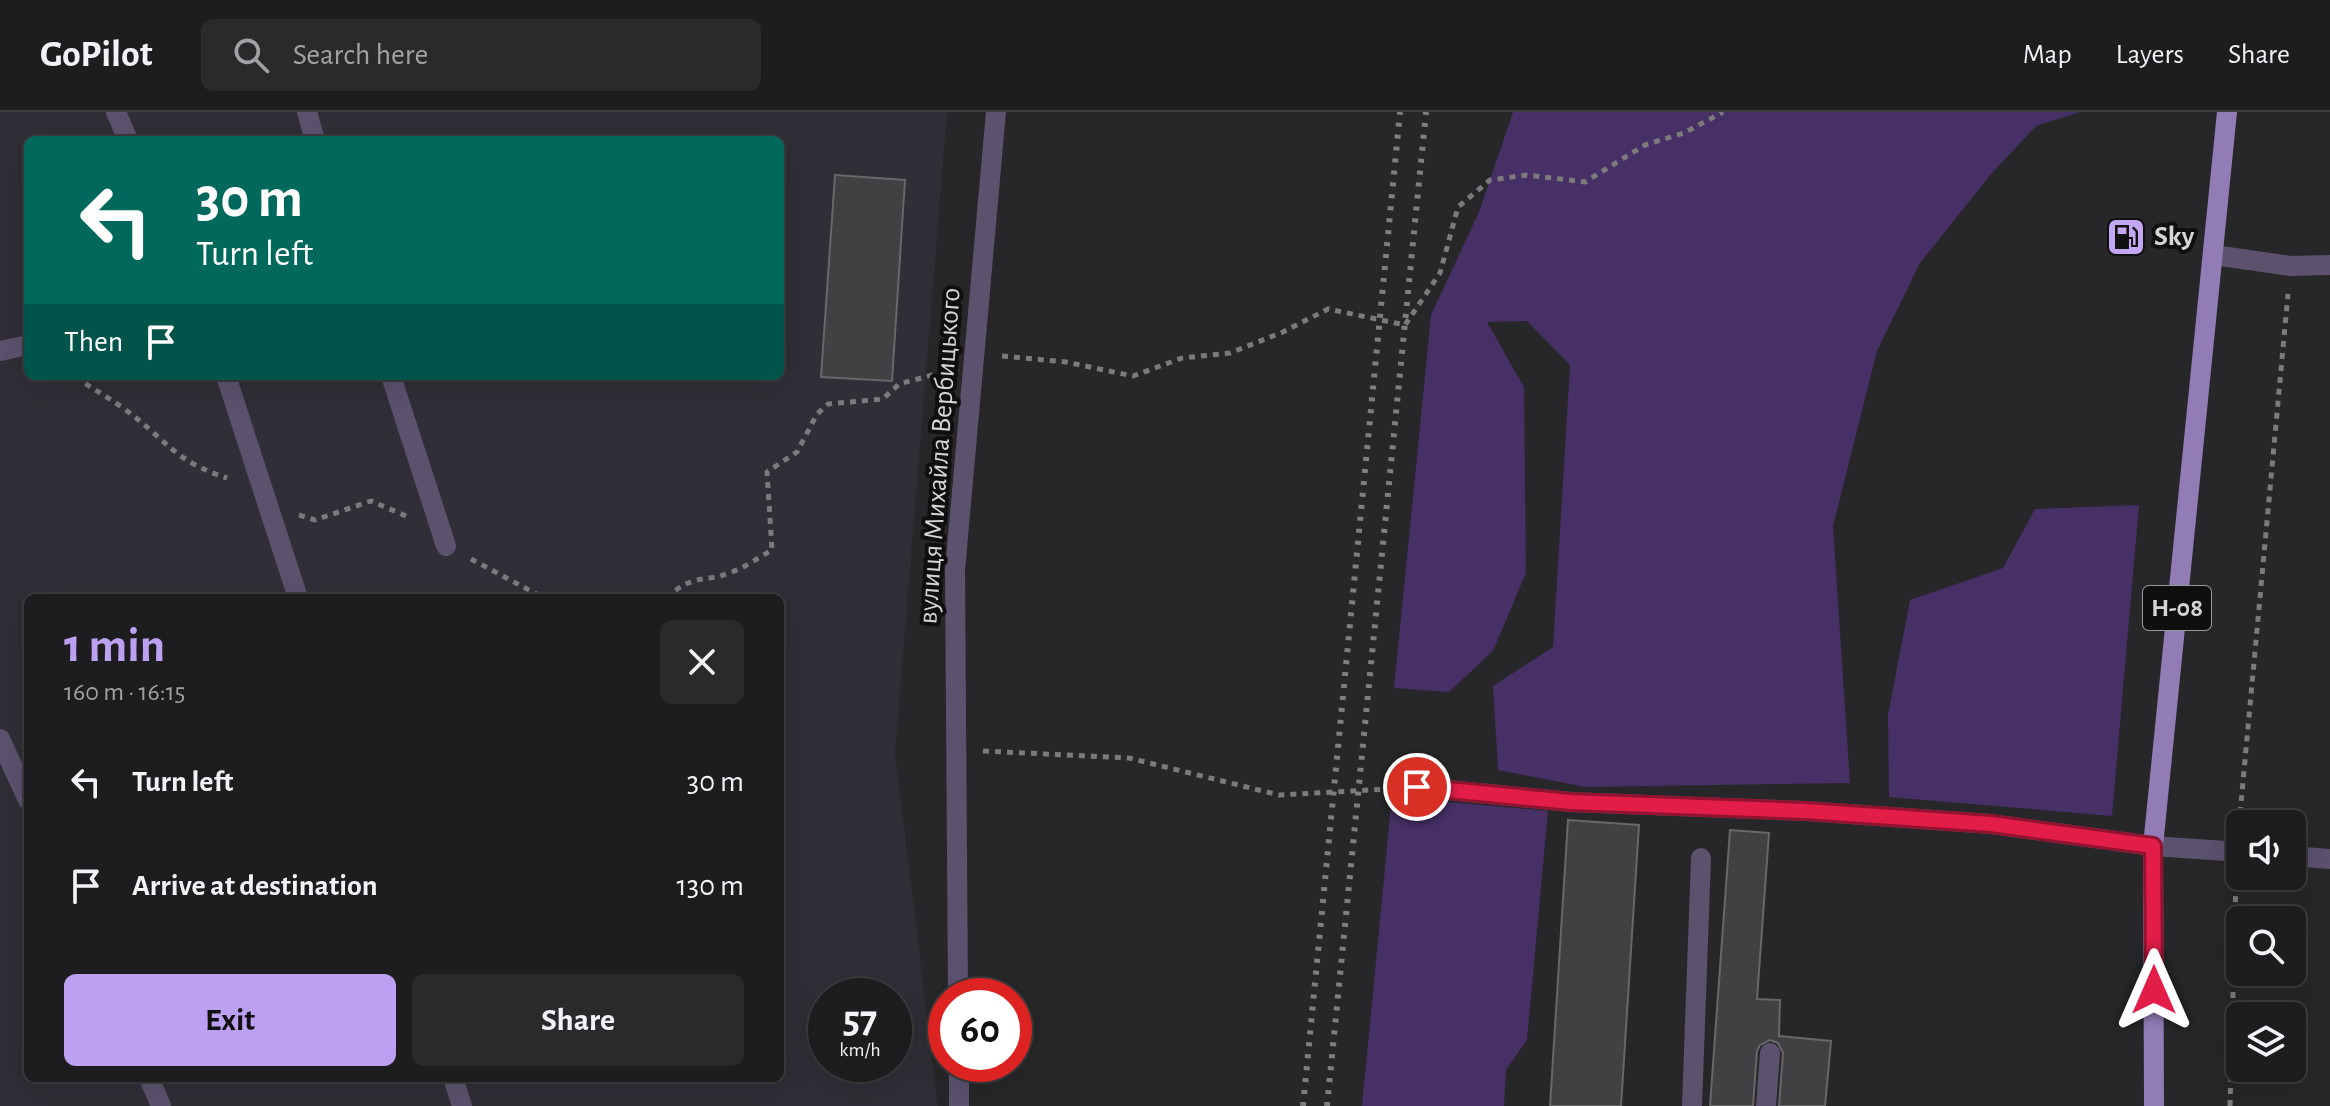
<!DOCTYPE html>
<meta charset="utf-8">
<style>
:root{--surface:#1d1c1e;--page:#2a292b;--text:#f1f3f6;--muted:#a0a1a4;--line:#3b3a3c;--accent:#bca0f2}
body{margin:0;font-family:"Alegreya Sans",sans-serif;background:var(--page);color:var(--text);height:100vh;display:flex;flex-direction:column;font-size:30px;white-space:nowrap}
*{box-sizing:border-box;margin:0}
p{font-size:26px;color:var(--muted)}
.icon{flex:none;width:44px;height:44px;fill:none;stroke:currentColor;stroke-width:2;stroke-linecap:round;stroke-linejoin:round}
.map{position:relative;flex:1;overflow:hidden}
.panel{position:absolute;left:24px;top:482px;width:760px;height:488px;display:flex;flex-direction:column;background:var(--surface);border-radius:12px;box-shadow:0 8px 32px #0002,0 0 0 2px var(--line)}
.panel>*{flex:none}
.banner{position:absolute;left:24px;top:24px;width:760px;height:244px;border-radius:12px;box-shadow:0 8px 32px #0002,0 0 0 2px var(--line);background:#00695c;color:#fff;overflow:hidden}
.controls{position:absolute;left:2226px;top:698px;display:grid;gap:16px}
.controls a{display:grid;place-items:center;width:80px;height:80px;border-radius:12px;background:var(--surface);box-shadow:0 8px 32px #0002,0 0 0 2px var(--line);font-size:40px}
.speed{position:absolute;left:808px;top:866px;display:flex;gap:16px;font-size:40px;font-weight:700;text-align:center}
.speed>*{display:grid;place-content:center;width:104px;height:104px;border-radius:50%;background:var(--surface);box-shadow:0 8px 32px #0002,0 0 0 2px var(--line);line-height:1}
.speed small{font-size:20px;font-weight:400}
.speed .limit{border:12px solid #d22;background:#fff;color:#111}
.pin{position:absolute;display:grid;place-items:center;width:68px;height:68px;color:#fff;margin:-34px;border:4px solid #fff;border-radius:50%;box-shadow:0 2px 8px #0007}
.me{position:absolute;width:88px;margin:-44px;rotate:0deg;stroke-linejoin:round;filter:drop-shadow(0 0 6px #0008)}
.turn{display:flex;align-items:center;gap:28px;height:168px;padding:0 40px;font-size:36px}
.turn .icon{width:104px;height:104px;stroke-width:2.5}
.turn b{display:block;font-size:56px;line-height:68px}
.then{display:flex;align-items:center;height:76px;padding:0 40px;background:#0003;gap:16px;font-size:30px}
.round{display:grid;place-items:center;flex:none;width:84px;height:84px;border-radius:12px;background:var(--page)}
.headline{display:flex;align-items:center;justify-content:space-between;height:136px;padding:0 40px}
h1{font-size:48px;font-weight:700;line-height:60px;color:var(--accent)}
.action{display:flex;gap:16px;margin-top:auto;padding:16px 40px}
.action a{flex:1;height:92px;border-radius:12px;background:var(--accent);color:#111;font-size:32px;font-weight:700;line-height:92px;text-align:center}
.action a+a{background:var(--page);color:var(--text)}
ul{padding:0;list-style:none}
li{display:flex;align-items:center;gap:24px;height:104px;padding:0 40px}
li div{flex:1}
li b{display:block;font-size:30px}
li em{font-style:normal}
header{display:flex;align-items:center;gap:48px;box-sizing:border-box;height:112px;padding:0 40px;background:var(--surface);border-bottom:2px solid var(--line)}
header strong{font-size:38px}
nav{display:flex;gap:44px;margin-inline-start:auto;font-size:28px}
.search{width:560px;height:72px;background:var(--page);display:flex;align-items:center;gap:20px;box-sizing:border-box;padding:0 28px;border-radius:12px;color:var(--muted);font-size:30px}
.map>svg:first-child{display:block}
.built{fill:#302e36;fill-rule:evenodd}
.green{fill:#463066}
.building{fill:#414043;stroke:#68676a;stroke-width:2}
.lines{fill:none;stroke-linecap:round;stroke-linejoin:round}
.path{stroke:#7b7a7c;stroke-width:5;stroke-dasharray:6 6;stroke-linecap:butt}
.minor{stroke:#5c526e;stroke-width:20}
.major{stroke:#917cb6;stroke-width:20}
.rail{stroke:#7f7e80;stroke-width:6;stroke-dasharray:4 8;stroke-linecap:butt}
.route-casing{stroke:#92132f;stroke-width:20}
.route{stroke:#e11d48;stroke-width:14}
.labels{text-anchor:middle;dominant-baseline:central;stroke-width:8;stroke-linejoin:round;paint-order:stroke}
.shield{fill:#100f10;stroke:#9a999b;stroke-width:2}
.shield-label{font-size:26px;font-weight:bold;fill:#d5d4d6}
.poi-label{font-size:28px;font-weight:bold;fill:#d5d4d6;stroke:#100f10;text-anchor:start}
.street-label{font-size:28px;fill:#d5d4d6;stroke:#100f10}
</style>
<header>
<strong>GoPilot</strong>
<div class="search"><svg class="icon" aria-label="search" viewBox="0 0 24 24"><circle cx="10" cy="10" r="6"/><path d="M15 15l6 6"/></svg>Search here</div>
<nav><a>Map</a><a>Layers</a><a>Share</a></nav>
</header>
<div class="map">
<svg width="2330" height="994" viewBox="0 0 2330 994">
<rect width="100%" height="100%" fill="#272628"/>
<path class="built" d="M0,0H947L895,641L938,994H0ZM28,28H780V264H28ZM28,486H780V966H28ZM826,884H894V952H826Z"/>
<g class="green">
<polygon points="1513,0 2080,0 2036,14 1991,62 1920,151 1877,239 1833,414 1850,671 1585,675 1498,658 1493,574 1553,535 1570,253 1527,209 1487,210 1524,275 1526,461 1493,539 1449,580 1394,576 1431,203 1479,100"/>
<polygon points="2139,393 2112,704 1889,685 1888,603 1910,488 2003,456 2035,397"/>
<polygon points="1416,687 1548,699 1527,928 1506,958 1504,994 1362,994 1391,694"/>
</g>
<g class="building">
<polygon points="835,63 905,68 892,269 821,265"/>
<polygon points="1568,708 1639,713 1621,994 1550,994"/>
<polygon points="1730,718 1769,721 1757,887 1780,888 1779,924 1831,929 1825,994 1779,994 1783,941 1778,931 1770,928 1760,933 1757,939 1753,994 1710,994"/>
</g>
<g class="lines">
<g class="path">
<polyline points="1002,244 1066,250 1133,264 1182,246 1230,241 1283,220 1328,197 1405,213 1440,161 1458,95 1490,68 1527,63 1585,70 1645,33 1684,21 1723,0"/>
<path d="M76,264C91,277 107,284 123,296C165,326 173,349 227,366"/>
<polyline points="299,403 315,408 371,389 406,404"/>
<polyline points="471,447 544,486"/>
<path d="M666,486C696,460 701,472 732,460C746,455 759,445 772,438L767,360L797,340L817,302L828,292L883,287L899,272L943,260"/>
<polyline points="983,639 1129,646 1279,683 1388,677"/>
<polyline points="2239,713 2288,182"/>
<polyline points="2230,994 2236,767"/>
</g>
<g class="minor">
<polyline points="116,0 128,28"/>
<polyline points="307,0 315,28"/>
<polyline points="2214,143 2290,154 2330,153"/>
<polyline points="0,239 28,233"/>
<polyline points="226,264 298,486"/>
<polyline points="391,264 446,434"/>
<polyline points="0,627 28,688"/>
<polyline points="1417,675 1571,690 1806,699 1991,712 2153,734 2240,740"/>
<polyline points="2292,744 2330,747"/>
<polyline points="958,884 955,458 996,0"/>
<polyline points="959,952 959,994"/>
<polyline points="149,966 161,994"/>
<polyline points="453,966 462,994"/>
<polyline points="1692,994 1701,746"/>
<polyline points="1766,994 1770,941"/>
</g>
<polyline class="major" points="2154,994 2153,734 2227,0"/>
<g class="rail">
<polyline points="1303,994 1400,0"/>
<polyline points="1327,994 1426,0"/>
</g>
</g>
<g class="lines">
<defs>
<polyline id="route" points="1417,675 1571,690 1806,699 1991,712 2153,734 2154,878"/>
</defs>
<use href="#route" class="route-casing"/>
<use href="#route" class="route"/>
</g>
<defs>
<symbol id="fuel-square" viewBox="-11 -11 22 22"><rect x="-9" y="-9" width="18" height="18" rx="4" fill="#c3a7f2" stroke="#100f10"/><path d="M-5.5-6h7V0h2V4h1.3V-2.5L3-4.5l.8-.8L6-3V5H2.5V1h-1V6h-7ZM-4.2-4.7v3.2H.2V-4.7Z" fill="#111"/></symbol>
</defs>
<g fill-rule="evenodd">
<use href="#fuel-square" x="2104" y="103" width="44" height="44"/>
</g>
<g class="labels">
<rect class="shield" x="2143" y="474" width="68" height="44" rx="6"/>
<g class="shield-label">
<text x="2177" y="496">Н-08</text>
</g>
<g class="poi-label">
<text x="2154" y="125">Sky</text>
</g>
<g class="street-label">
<text transform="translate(940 344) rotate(-86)">вулиця Михайла Вербицького</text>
</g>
</g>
</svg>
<div class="controls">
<a><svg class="icon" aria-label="sound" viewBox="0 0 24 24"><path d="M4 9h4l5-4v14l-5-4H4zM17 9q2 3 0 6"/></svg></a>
<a><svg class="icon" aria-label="search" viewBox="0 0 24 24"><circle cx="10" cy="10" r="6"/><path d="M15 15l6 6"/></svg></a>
<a><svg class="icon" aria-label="layers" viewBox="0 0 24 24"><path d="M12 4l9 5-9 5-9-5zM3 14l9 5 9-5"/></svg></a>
</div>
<div class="speed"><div>57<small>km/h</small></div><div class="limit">60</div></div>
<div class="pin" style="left:1417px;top:675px;background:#d93025"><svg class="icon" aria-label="arrive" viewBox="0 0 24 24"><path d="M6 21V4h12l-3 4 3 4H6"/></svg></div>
<svg class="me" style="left:2154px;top:878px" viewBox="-20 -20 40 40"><path d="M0-17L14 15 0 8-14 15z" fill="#e11d48" stroke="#fff" stroke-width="4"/></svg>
<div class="banner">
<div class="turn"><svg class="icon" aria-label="left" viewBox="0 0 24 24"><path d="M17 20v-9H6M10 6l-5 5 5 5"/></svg><div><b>30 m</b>Turn left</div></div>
<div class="then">Then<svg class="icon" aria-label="arrive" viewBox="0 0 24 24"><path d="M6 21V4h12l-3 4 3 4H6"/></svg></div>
</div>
<section class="panel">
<div class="headline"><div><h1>1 min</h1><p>160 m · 16:15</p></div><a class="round"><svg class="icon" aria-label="close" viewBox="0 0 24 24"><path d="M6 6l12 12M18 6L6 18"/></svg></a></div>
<ul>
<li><svg class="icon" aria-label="left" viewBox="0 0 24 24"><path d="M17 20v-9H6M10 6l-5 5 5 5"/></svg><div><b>Turn left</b></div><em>30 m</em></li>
<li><svg class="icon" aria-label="arrive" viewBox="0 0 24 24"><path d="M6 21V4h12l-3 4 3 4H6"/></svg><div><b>Arrive at destination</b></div><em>130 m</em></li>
</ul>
<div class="action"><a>Exit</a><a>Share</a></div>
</section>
</div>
